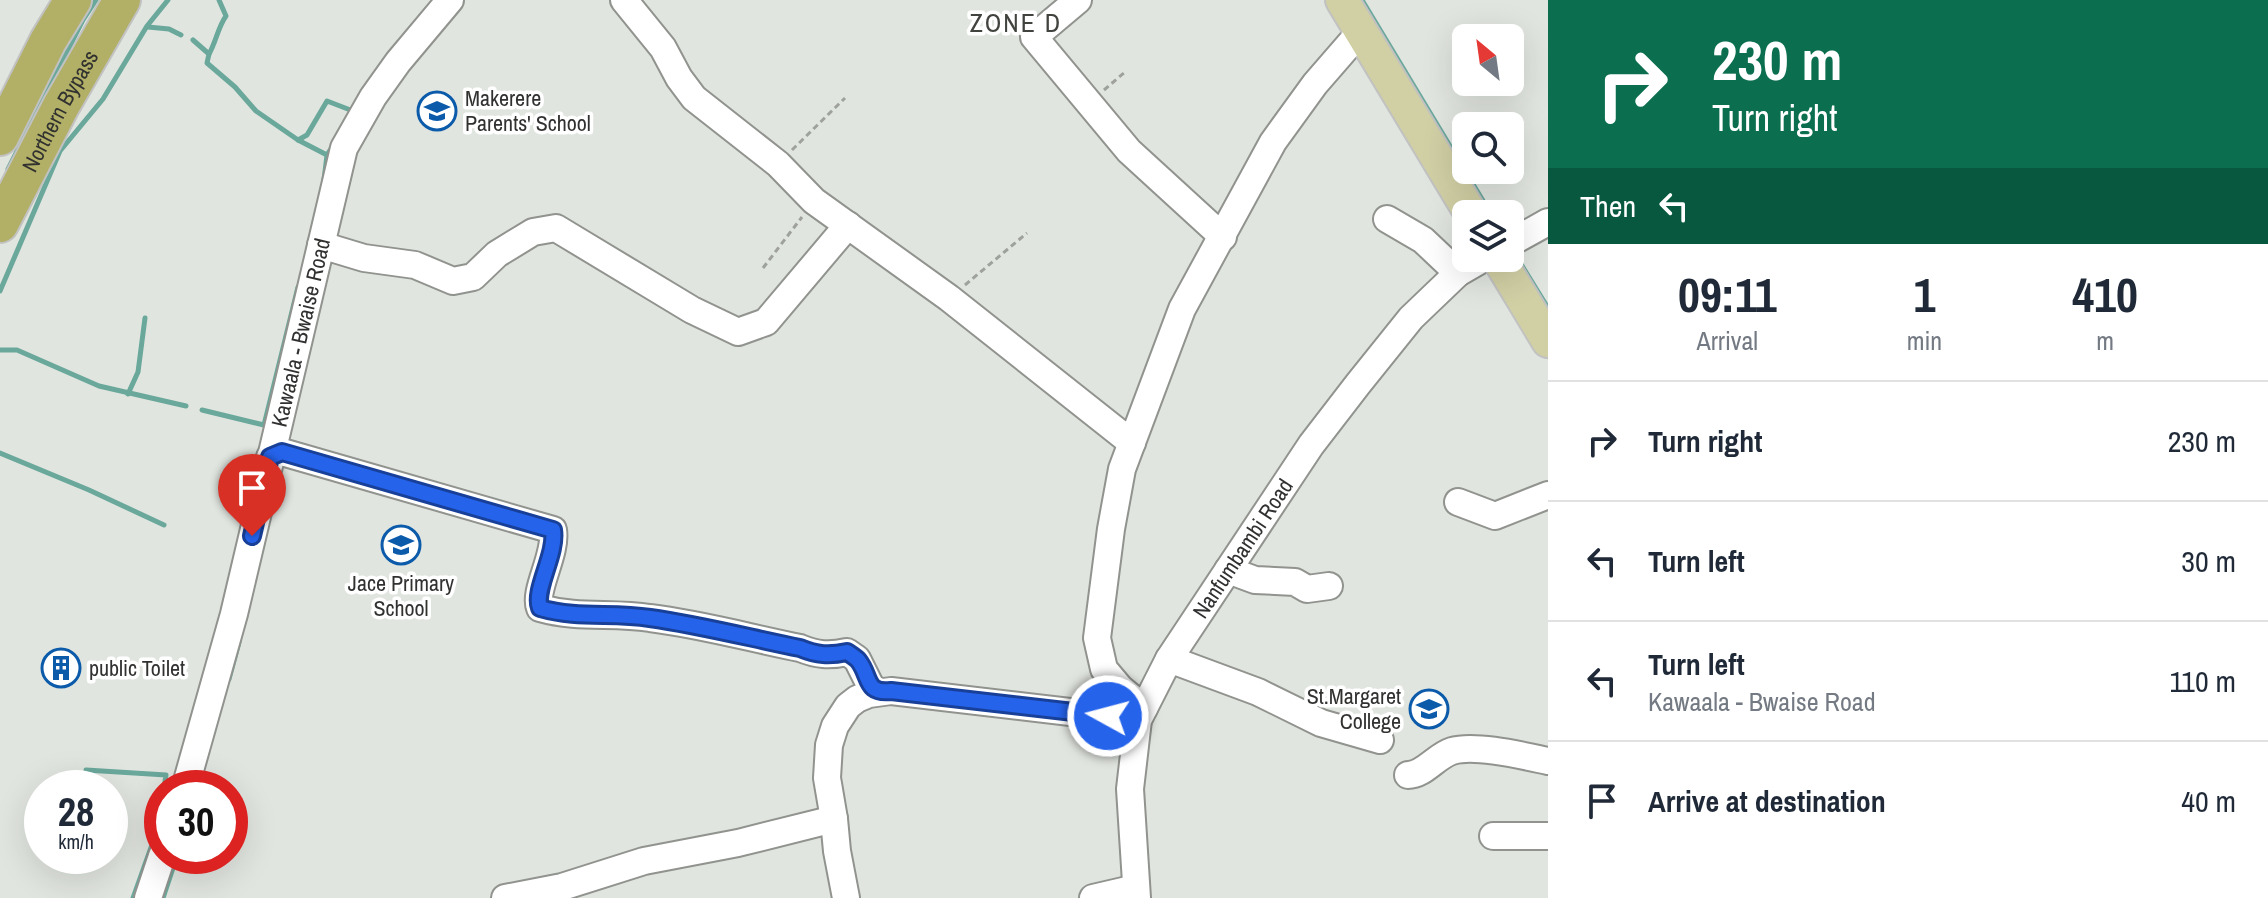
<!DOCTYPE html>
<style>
:root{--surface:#fff;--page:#f2f2f3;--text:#1f2937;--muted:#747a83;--line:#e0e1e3}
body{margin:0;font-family:"Archivo Narrow",sans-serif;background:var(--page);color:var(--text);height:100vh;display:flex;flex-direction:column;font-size:30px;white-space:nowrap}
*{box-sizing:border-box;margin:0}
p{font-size:26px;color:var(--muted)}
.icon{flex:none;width:44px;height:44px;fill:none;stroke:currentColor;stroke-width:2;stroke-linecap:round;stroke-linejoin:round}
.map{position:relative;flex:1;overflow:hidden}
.side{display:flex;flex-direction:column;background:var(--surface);width:720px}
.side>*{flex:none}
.hud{background:#0b6e4f;color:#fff;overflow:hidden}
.needle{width:52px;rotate:331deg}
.fabs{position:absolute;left:1452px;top:24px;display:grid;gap:16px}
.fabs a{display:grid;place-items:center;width:72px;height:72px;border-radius:12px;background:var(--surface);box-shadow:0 8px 32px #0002;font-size:40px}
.speed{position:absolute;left:24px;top:770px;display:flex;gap:16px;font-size:40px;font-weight:700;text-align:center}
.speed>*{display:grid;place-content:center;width:104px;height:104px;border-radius:50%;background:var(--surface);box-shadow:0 8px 32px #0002;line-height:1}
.speed small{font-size:20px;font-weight:400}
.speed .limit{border:12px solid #d22;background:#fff;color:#111}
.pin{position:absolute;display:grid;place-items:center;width:68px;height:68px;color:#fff;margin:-82px -34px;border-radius:50% 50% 50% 0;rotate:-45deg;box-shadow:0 0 8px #0007}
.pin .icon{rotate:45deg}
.me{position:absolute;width:88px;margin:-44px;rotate:277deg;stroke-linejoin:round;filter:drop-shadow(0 0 6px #0008)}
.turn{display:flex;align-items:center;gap:28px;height:168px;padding:0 32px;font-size:36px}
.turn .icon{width:104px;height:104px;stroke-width:2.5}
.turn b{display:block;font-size:56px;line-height:68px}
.then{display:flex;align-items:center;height:76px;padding:0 32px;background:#0003;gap:16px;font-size:30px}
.eta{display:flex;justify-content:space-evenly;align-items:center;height:136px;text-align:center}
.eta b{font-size:48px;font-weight:800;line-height:56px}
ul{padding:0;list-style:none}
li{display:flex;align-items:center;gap:24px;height:120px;padding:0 32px;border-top:2px solid var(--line)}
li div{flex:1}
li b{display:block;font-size:30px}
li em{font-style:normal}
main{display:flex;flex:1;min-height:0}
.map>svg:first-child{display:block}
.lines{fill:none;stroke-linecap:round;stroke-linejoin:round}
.stream{stroke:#6aa89b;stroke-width:5}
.minor-casing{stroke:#90938e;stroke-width:30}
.major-casing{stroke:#c1c2c1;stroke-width:36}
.highway-casing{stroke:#c1c2c1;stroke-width:40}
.path{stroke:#9ea19c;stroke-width:3;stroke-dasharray:6 4;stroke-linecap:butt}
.minor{stroke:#fff;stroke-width:26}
.major{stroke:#d1cfa4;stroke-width:32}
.highway{stroke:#b2af67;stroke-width:36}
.route-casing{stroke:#184099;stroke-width:20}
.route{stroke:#2563eb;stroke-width:14}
.labels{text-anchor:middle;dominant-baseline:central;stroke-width:7;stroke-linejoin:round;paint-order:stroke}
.poi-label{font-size:22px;fill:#313230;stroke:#fff;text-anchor:start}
.street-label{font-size:22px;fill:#313230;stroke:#fff}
.quarter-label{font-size:26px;letter-spacing:2px;fill:#41433f;stroke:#fff}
</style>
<main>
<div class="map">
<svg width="1548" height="898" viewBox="0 0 1548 898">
<rect width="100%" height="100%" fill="#e1e5df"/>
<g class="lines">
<g class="stream">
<polyline points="1362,0 1491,214"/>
<polyline points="148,27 169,29 181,35"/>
<polyline points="193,40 209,54 207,63 235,87 256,111 298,140 327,155"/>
<path d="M209,54C216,42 218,27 226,16L219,0"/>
<polyline points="298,140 307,135 327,101 353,111"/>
<polyline points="8,169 83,20 96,0"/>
<polyline points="324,180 327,155 332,147"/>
<polyline points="1513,251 1548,308"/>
<polyline points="0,291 60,151 103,99 147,26 168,0"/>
<polyline points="0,350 17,350 99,386 186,406"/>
<polyline points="128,394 138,372 145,318"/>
<polyline points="202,410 264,425 298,287"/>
<polyline points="0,453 89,490 164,525"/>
<polyline points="229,679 239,642"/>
<polyline points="86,770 166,775 164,788"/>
<polyline points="133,898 159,825 162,804"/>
<polyline points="163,898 177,856"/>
</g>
<defs>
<g id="minor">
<polyline points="624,0 663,48 679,78 694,98 778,164 814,201 949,298 1132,443"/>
<polyline points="1078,0 1034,37 1129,151 1223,237"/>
<polyline points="1387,219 1423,240 1458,273"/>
<polyline points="1510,243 1548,222"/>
<polyline points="321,245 364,258 415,265 453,281 473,277 497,254 533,232 556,228 692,310 738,332 766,322 848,225"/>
<path d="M270,457L282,452L553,530C557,554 533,591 540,608C579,619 611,612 650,618C700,624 750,638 800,648C817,655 829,656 847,652L857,659L871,687L880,692"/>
<polyline points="1458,502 1495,516 1548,495"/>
<polyline points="1228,570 1255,580 1295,582 1307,589 1329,586"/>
<polyline points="1169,659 1258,692 1321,723 1380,740"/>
<polyline points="1144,708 1120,688 1104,669 1097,638 1111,529 1122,469 1182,309 1273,142 1315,84 1361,31"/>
<path d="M1408,775C1424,775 1436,756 1452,751C1475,744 1524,756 1548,761"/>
<path id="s1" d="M185,788L234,614L344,148L373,97L398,62L450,0"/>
<polyline points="1493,836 1548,836"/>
<polyline points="148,898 162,856"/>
<polyline points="505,898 562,887 644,861 738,843 834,819"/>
<polyline points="846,898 837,851 834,819 827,778 829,745 835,726 848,706 857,699 869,694 891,691 1138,720"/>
<polyline points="1093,898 1136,888"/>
<path id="s2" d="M1137,898L1130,789L1138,720L1169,659L1311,445L1358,384L1411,318L1458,273L1484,258"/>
</g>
<g id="major">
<polyline points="1342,0 1471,214"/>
<polyline points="1498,258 1548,341"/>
</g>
<g id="highway">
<polyline points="0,137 48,41 73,0"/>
<path id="s3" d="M0,224L61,106L122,0"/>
</g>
</defs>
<use href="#minor" class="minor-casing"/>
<use href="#major" class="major-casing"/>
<use href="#highway" class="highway-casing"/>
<g class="path">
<polyline points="1104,90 1125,72"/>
<polyline points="792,150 845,98"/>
<polyline points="763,268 802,217"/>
<polyline points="965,285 1027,233"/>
</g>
<use href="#minor" class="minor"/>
<use href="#major" class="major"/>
<use href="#highway" class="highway"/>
</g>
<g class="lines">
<defs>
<path id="route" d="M252,536L270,457L282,452L553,530C557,554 533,590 540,608C578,619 611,612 650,618C700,625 750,638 800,648C817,655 829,656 847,652C849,653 856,658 858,660C871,676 864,694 891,691L1108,716"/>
</defs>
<use href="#route" class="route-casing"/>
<use href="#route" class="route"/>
</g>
<defs>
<symbol id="school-ring" viewBox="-11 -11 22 22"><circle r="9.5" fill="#fff" stroke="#0c5baa" stroke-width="1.5"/><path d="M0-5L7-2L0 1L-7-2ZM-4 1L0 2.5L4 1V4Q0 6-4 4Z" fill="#0c5baa"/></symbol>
<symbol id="building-ring" viewBox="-11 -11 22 22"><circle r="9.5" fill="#fff" stroke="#0c5baa" stroke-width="1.5"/><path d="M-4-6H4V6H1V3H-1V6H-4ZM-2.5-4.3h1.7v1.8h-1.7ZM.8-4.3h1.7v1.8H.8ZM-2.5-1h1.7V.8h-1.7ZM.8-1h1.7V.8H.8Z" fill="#0c5baa"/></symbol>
</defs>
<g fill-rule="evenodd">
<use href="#school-ring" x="415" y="89" width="44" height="44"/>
<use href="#school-ring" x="379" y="523" width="44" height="44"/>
<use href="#building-ring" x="39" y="646" width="44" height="44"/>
<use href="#school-ring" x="1407" y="687" width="44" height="44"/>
</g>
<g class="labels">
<g class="poi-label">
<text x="465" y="98">Makerere<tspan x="465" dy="25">Parents' School</tspan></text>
<text x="401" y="583" text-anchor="middle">Jace Primary<tspan x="401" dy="25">School</tspan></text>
<text x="89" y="668">public Toilet</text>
<text x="1401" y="696" text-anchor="end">St.Margaret<tspan x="1401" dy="25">College</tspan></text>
</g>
<g class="street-label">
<text stroke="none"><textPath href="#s3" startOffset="128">Northern Bypass</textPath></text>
<text stroke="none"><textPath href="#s1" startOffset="470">Kawaala - Bwaise Road</textPath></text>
<text stroke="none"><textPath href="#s2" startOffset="380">Nanfumbambi Road</textPath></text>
</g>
<g class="quarter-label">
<text x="1016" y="22">ZONE D</text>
</g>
</g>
</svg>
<div class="fabs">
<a><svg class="needle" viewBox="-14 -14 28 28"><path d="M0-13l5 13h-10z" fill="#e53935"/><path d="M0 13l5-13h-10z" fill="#747a83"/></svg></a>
<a><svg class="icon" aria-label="search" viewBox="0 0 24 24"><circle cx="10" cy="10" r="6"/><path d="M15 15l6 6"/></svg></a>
<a><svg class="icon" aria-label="layers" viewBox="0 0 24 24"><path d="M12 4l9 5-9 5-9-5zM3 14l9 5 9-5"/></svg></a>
</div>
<div class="speed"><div>28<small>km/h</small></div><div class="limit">30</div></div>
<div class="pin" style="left:252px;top:536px;background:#d93025"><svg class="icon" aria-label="arrive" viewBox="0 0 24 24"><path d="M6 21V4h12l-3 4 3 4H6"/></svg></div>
<svg class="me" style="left:1108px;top:716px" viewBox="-20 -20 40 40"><circle r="17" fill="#2563eb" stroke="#fff" stroke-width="3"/><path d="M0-11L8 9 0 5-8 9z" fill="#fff"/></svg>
</div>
<section class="side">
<div class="hud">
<div class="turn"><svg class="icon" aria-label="right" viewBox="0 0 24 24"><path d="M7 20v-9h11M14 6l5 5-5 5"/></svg><div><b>230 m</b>Turn right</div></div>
<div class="then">Then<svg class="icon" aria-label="left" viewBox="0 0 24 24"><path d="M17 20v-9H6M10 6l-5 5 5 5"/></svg></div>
</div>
<div class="eta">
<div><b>09:11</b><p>Arrival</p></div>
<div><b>1</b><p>min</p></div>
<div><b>410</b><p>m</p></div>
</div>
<ul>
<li><svg class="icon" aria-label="right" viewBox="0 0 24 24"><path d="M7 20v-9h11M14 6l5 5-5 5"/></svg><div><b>Turn right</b></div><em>230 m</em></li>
<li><svg class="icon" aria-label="left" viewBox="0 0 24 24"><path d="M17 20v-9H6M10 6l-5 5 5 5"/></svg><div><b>Turn left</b></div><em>30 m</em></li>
<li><svg class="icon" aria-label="left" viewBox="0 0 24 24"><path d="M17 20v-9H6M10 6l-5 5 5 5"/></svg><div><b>Turn left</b><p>Kawaala - Bwaise Road</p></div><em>110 m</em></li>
<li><svg class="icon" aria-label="arrive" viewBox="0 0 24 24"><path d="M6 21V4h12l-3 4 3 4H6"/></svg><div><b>Arrive at destination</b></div><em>40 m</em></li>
</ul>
</section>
</main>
